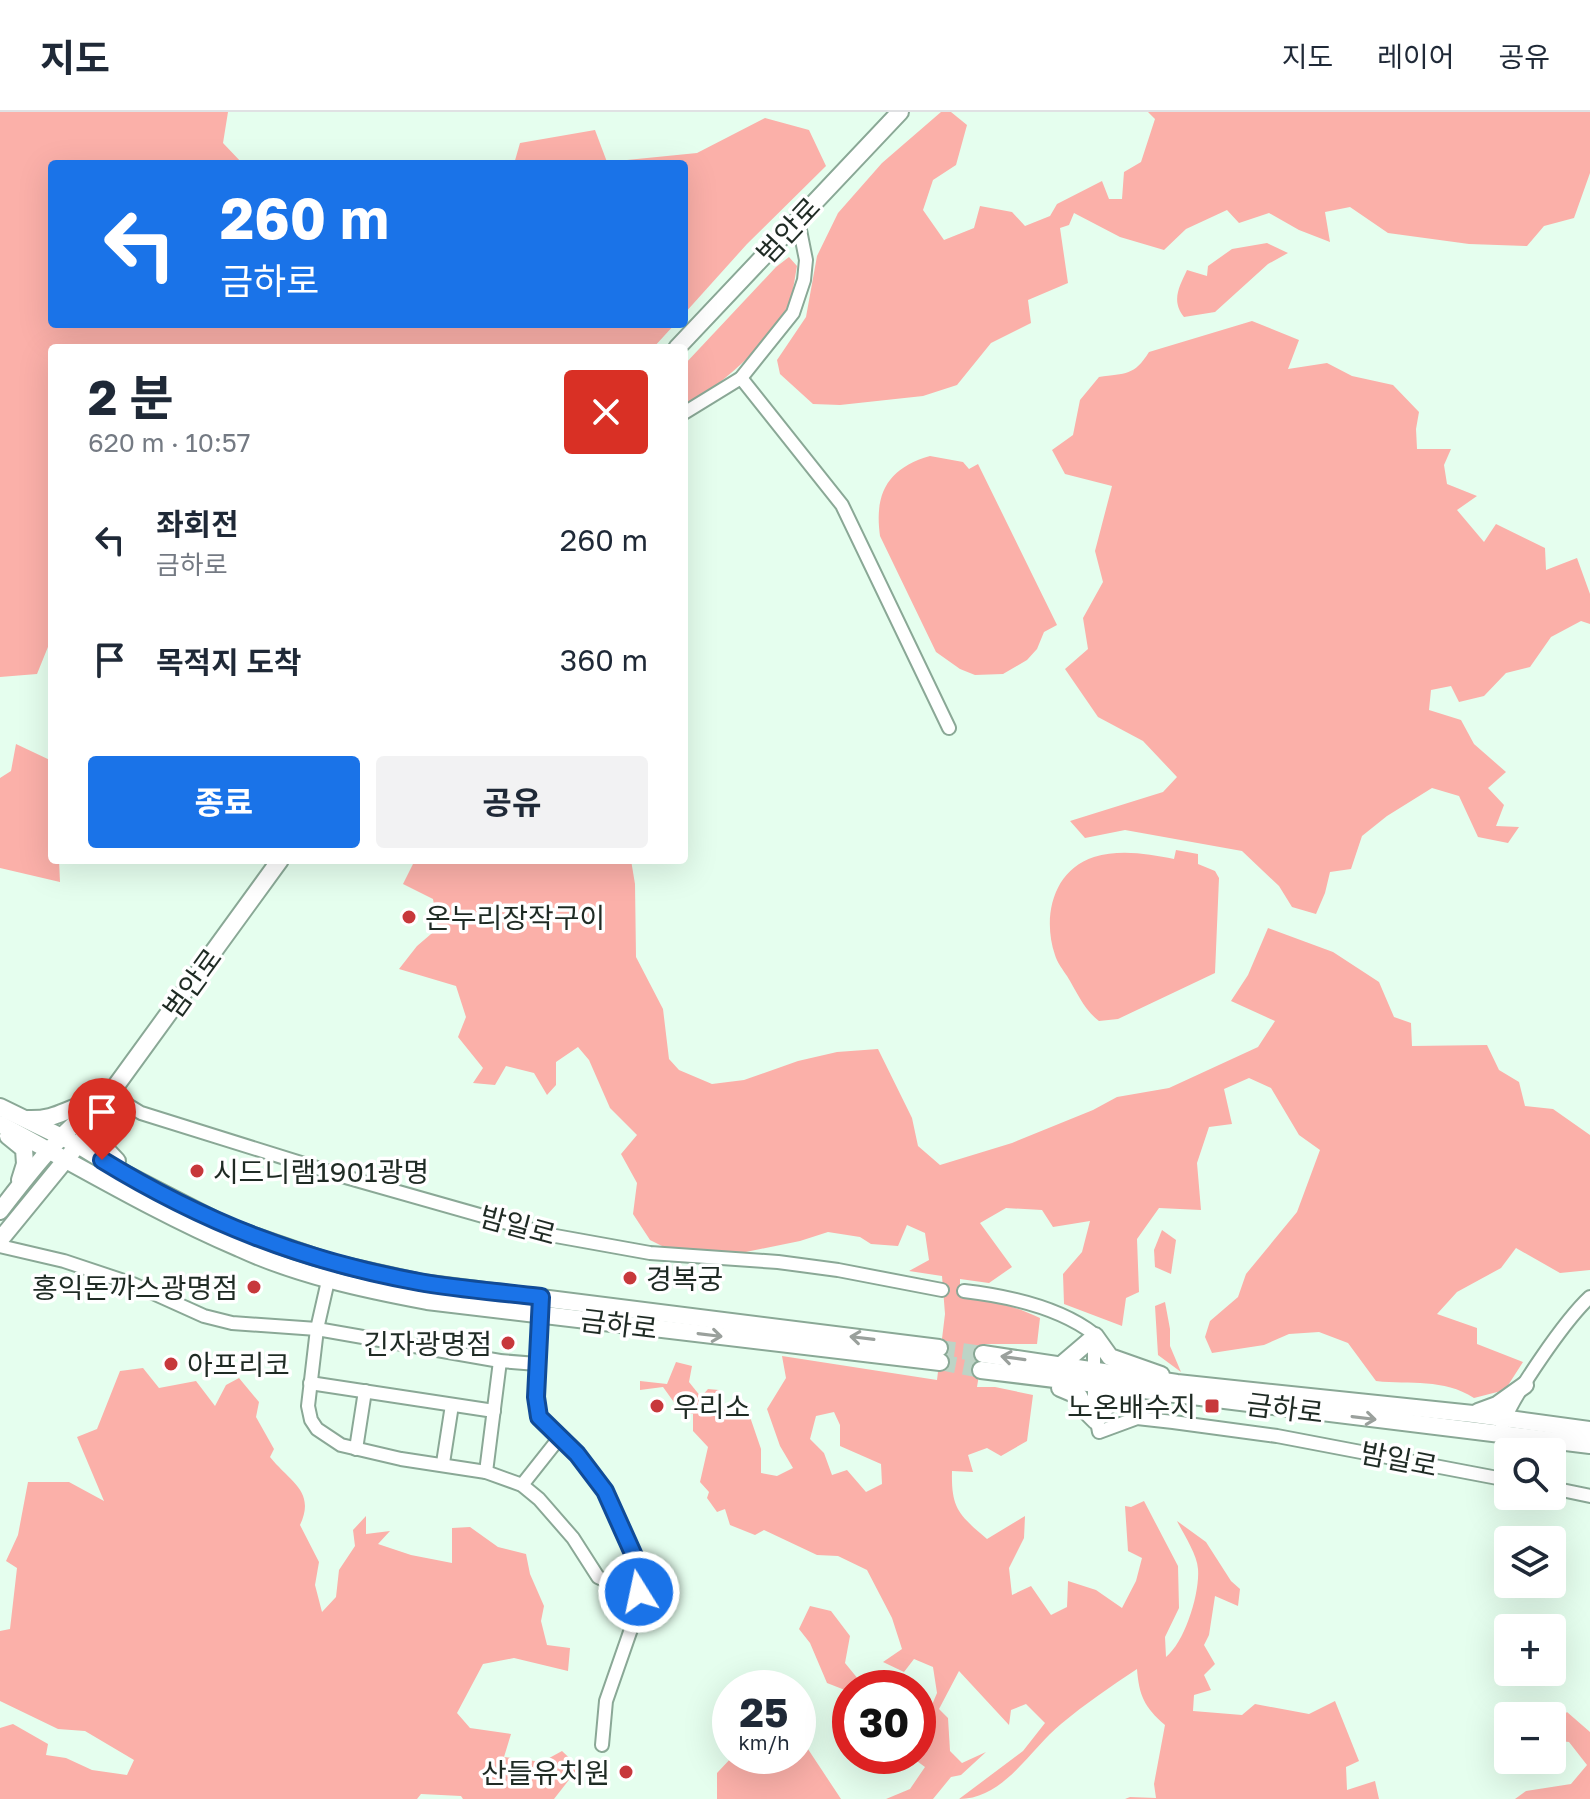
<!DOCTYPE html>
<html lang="ko">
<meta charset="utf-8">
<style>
:root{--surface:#fff;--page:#f2f2f3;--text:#1f2937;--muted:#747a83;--line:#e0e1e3;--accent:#1a73e8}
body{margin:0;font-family:"Golos Text","Noto Sans KR",sans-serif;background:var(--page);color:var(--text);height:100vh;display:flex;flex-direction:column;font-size:30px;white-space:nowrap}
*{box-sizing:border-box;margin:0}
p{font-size:26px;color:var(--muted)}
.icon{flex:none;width:44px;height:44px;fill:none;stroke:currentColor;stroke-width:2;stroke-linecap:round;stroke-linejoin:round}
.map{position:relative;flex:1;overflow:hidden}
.side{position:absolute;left:48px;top:232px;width:640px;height:520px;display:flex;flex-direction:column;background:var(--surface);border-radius:8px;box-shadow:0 8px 32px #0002}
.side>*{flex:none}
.guide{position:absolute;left:48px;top:48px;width:640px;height:168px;border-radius:8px;box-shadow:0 8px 32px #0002;background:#1a73e8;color:#fff;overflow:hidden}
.tools{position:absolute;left:1494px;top:1326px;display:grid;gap:16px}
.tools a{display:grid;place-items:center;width:72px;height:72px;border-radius:8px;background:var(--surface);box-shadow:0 8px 32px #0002;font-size:40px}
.speed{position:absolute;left:712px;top:1558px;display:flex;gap:16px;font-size:40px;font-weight:700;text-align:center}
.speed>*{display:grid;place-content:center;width:104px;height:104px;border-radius:50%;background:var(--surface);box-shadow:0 8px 32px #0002;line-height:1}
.speed small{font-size:20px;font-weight:400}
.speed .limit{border:12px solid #d22;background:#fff;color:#111}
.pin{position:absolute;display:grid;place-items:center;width:68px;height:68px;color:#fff;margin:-82px -34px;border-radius:50% 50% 50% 0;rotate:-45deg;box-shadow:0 0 8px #0007}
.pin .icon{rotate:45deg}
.me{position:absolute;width:88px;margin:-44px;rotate:350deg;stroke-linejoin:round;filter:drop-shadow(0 0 6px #0008)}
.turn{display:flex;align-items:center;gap:28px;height:168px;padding:0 40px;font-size:36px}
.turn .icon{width:104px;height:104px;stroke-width:2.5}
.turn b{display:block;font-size:56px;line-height:68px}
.round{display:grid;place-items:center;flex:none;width:84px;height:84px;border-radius:8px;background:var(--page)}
.headline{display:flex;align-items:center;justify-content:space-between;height:136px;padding:0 40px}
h1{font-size:48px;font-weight:700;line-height:60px}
.button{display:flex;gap:16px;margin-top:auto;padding:16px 40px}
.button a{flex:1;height:92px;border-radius:8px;background:var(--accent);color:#fff;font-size:32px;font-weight:700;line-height:92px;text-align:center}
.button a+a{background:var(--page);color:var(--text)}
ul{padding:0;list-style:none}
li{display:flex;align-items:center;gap:24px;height:120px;padding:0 40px}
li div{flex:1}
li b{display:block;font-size:30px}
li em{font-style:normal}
header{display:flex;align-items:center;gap:48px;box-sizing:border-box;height:112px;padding:0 40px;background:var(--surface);border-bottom:2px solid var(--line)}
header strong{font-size:38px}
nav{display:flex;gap:44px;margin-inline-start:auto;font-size:28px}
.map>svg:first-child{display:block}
.green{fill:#fbb0a9;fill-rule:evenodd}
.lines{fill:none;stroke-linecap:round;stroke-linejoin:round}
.major-tunnel{stroke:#bdd4c6;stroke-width:16;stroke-dasharray:16 8;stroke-linecap:butt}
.minor-casing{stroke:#8aa896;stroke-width:16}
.major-casing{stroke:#8aa896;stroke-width:20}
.minor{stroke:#fff;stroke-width:12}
.major{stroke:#fff;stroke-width:16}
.oneway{stroke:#9aa09c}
.route-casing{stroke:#114b97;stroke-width:20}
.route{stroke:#1a73e8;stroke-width:14}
.poi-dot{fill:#c7383b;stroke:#fff;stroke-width:3}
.labels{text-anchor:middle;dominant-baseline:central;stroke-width:7;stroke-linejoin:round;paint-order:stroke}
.street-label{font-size:28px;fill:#1f2b24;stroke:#fff}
.poi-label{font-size:28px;fill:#1f2b24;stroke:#fff;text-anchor:start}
</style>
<header>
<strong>지도</strong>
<nav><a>지도</a><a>레이어</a><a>공유</a></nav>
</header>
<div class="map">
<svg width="1590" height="1687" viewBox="0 0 1590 1687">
<rect width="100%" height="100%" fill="#e5feee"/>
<g class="green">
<polygon points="0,0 228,0 223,31 243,52 52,52 52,212 675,212 653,236 52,236 52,525 37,562 0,565"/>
<polygon points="941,0 951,0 967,13 956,53 933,68 923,98 944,128 974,116 980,94 1012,100 1025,114 1050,104 1057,92 1102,69 1109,87 1122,87 1124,60 1141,50 1155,7 1148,0 1590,0 1590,61 1574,106 1544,114 1527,134 1469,132 1388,121 1350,95 1325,100 1330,130 1299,118 1269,101 1239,111 1227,98 1186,117 1164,138 1120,125 1074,101 1069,113 1060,116 1068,171 1028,188 1031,211 991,231 957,273 923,284 840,293 813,292 780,262 777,248 806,205 817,144 838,101 882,51"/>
<polygon points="765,6 809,18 826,54 747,132 684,202 684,52 514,52 520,31 595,18 607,50 697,41"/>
<path d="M1267,131L1288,141L1268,152L1215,200L1184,205C1171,189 1179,175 1187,158L1207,164L1208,154L1232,137Z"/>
<path d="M789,145L797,154C795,164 794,175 791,185C778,227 719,273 684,297V253L776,155Z"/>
<path d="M1252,209L1299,228L1288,257L1327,251L1352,264L1393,273L1419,300L1416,317L1417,337H1451L1444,353L1447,372L1477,384L1457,398L1484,430L1496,412L1545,436L1546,458L1577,446L1590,482V512L1581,509L1551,525L1530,555L1506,561L1484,584L1459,590L1451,574L1431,578L1429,598L1461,608L1474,632L1506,660L1488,676L1504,693L1496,714L1519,715L1508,731L1478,725L1459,684L1432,676L1387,704L1362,724L1351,757L1330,760L1325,781L1316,802L1292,795L1279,774L1242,739L1125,718L1085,726L1070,709L1163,680L1177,665L1143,629L1098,605L1065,557L1088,537L1083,506L1103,470L1095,439L1112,374L1065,362L1052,338L1073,323L1080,288L1099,265C1126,261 1134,264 1149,240Z"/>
<path d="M930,344L963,350L969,357L978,352L1057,513L1044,520L1037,537L1027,548L1003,562L975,563L960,557L936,540L880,424C874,381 888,356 930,344Z"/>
<polygon points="16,632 52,649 52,748 59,748 60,770 0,756 0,666 11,659"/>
<path d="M1176,738L1198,742V752L1215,759L1219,766L1215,861L1118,907L1099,909C1084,898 1077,880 1067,864C1063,858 1057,850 1055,843C1042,805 1053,758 1094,745C1120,737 1149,742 1174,747Z"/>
<path d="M415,748H631L635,772L636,845L663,897L669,947L679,958L712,972L744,968L798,949L837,940L878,937L912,1006L918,1034L940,1053L1012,1031L1093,998L1117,985L1169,976L1258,935L1275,909L1231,889L1248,863L1268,816L1333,840L1379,870L1394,905L1411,911L1412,934L1487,933L1499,958L1519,970L1525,994L1553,997L1590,1023V1158L1560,1161L1516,1136L1501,1156L1457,1180L1437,1202L1477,1216V1232L1523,1250L1505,1278L1474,1286C1443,1266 1411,1273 1376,1269L1348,1231L1319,1220L1289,1222L1264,1233L1212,1241L1205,1225L1210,1209L1238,1185L1246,1162L1297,1100L1320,1038L1299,1023L1271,976L1249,966L1224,977L1232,1012L1209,1015L1197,1051L1201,1098L1159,1096L1137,1127L1139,1180L1126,1186L1122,1214L1064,1192L1063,1162L1082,1140L1090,1109L1053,1115L1042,1098L1006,1096L980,1111L1012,1155L989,1171L960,1167V1184L963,1186C991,1188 1014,1194 1040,1206L1037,1232H984L977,1275H995L1033,1283L1027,1329L1001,1344L987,1336L968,1343L973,1360L952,1359C951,1397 959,1403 987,1427L1025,1404L1024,1426L1009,1456L1012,1483L1031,1474L1051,1503L1067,1495L1068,1469L1096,1478L1122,1496L1136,1469L1142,1446L1128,1439L1125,1394L1131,1395L1144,1389L1178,1454L1179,1496L1165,1525L1166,1545C1185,1530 1200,1481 1198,1457C1197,1442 1184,1423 1177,1409L1206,1430L1231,1469L1240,1477L1238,1494L1215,1484L1209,1523L1204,1533L1215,1552L1204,1563L1211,1578L1194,1583L1193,1599L1242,1603L1255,1592L1309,1602L1335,1589L1359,1649L1346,1655L1347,1678L1375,1669L1379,1687H1125L1130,1685L1156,1686L1154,1672L1165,1613C1144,1595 1139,1583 1137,1557C1111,1574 1085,1592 1061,1612C1030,1637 1004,1687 959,1687L1023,1639L1045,1611L1026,1592L1011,1598L1009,1613L959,1559L939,1597L948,1606L950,1639L962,1651L986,1640L961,1663L951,1665L933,1687H886L910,1677L925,1655L910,1644H918V1594L929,1600L937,1581L933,1555L914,1547L904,1560L883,1550L902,1537L892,1506L867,1458L838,1444L817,1443L764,1418L755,1423L730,1413L725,1397L717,1400L707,1386L709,1380L700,1370L708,1335L693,1319V1302L681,1300L663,1275L640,1278V1269L667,1272L676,1250L692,1254L689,1270L701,1285L708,1277L719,1278L725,1299L749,1302L761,1337V1361L777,1364L793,1356L780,1334L767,1297L786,1266L782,1244L937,1268L945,1202L942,1164L909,1159L929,1148L925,1121L907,1113L898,1134L871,1132L860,1125L828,1120L800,1129L731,1143L670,1138L650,1128L633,1102L637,1071L621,1042L637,1023L610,996L589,948L578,935L556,950V973L547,983L534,961L506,954L495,973L473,971L483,956L458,925L466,905L456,874L399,857L417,834L438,816L433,787L403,772ZM834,1300L840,1313V1334L881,1352L882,1372L866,1380L847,1358L832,1363L824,1341L810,1327L816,1304Z"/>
<polygon points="1162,1118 1176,1128 1171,1162 1155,1155 1154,1138"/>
<polygon points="1165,1190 1170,1217 1170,1234 1181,1260 1158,1243 1155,1194"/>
<path d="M143,1256L159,1276L196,1269L215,1294L226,1273L239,1266L259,1290L256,1305L274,1337L270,1345C290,1370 316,1379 300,1413L319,1450L315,1473L322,1500L336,1485L339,1458L355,1434L353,1418L366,1404V1422L390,1419L378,1432L411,1443L452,1451V1416L470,1415L498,1435L526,1442L530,1462L544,1494L541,1509L547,1533L570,1536L568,1559L514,1546L483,1552L457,1601L470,1616L511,1622L504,1645L542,1650L562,1639L579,1655L554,1687H463L461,1684L421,1682L417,1687H0V1616L13,1612L48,1632L46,1643L66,1646L92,1658L127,1663L134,1648L85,1619L58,1617L0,1589V1519L10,1517L17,1456L6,1449L18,1423L28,1370H69L104,1389L77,1325L97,1317L120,1259Z"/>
<polygon points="810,1494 831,1499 850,1524 845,1551 863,1573 869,1576 850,1576 850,1580 827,1571 810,1531 799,1517"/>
<polygon points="1567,1600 1590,1620 1590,1687 1515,1687 1526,1679 1571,1672 1587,1653 1569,1630 1552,1628 1552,1615"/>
<polygon points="798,1622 841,1687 717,1687 717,1661 733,1644 798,1644"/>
</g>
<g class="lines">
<g class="major-tunnel">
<polyline points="939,1236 983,1242"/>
<polyline points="940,1250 981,1258"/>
</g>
<defs>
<g id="minor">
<polyline points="741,266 842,393 949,616"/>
<polyline points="684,301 741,266 793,201 804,168 806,148 798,108"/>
<polyline points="110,982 141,1001 349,1066 550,1123 650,1141 778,1150 838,1158 942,1178"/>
<polyline points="0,1134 64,1149 133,1172 204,1204 232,1211 317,1217 500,1249 537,1252"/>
<polyline points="330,1160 317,1217 308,1294 311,1308 317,1317 341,1333 401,1347 486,1360 522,1373 539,1387 573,1426 598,1465 621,1476 639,1480"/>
<path d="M964,1179C1007,1184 1059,1195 1094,1222V1293L1099,1320L1137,1306L1173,1310L1277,1324L1508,1368"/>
<polyline points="539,1196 536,1285 539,1305 577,1342 605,1379 640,1457 638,1497 606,1589 602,1633"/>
<polyline points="310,1271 494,1299"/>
<path d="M1502,1314C1513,1283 1566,1207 1590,1185"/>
<polyline points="356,1337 365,1279"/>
<polyline points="443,1351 452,1293"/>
<polyline points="486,1360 500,1249"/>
<polyline points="522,1373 560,1325"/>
<polyline points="1552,1376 1590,1384"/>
</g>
<g id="major">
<polyline points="677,236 900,0"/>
<polyline points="0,995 78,1033 127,1063 228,1115 332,1151 422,1171 939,1236"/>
<polyline points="98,1004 100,1031 117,1049"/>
<path d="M28,1007C59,1008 66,995 93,991"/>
<path d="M0,1012C79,1054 157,1101 239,1136C298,1163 363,1177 427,1189L940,1250"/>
<polyline points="8,1024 24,1037 25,1052 20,1068"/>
<path d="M0,1099C33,1056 65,1015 110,982L280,748"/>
<polyline points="0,1128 90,1018 98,992"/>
<polyline points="983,1242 1177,1271 1473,1302 1590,1318"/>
<polyline points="1061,1253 1095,1224 1110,1245 1161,1263"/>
<polyline points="981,1258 1590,1333"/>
<path d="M1060,1276L1079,1284L1087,1300L1096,1309C1107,1291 1112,1285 1134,1288"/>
<polyline points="1478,1300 1497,1293 1525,1273"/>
</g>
</defs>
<use href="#minor" class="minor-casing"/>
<use href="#major" class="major-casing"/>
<use href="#minor" class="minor"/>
<use href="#major" class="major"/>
</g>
<defs><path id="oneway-shaft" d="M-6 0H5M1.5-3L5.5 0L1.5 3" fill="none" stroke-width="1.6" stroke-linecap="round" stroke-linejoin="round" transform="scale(2)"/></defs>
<g class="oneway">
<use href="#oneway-shaft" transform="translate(710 1223) rotate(7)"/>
<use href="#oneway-shaft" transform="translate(862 1226) rotate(-173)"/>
<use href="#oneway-shaft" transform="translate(1013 1246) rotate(-172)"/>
<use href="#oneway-shaft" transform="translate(1364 1306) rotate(7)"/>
</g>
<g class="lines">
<defs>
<path id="route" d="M102,1048C203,1110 303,1149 419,1170C459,1177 500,1180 541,1185L536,1285L539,1305L577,1342L605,1379L640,1457L639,1480"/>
</defs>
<use href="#route" class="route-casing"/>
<use href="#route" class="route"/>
</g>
<g class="poi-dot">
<circle cx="409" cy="805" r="8"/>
<circle cx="197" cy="1059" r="8"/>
<circle cx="630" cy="1166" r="8"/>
<circle cx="254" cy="1175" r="8"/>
<circle cx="508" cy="1231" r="8"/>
<circle cx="171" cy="1252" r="8"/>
<circle cx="657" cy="1294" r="8"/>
<rect x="1204" y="1286" width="16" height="16" rx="4"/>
<circle cx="626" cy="1660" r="8"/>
</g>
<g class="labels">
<g class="street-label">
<text transform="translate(788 118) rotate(-47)">범안로</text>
<text transform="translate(192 871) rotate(-54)">범안로</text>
<text transform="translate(518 1113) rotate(15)">밤일로</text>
<text transform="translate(619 1212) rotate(7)">금하로</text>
<text transform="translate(1285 1296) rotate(7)">금하로</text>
<text transform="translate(1399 1347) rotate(11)">밤일로</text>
</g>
<g class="poi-label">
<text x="425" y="805">온누리장작구이</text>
<text x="213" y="1059">시드니램1901광명</text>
<text x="646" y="1166">경복궁</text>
<text x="238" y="1175" text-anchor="end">홍익돈까스광명점</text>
<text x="492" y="1231" text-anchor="end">긴자광명점</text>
<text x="187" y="1252">아프리코</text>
<text x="673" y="1294">우리소</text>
<text x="1196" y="1294" text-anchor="end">노온배수지</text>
<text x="610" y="1660" text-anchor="end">산들유치원</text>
</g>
</g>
</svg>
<div class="tools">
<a><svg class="icon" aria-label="search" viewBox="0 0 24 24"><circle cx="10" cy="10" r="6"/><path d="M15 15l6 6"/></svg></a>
<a><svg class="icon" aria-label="layers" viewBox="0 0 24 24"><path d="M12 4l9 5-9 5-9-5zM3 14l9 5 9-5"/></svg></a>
<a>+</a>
<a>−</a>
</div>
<div class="speed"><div>25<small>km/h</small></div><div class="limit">30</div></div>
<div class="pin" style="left:102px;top:1048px;background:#d93025"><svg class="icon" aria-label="arrive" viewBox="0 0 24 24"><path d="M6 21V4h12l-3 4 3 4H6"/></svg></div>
<svg class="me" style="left:639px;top:1480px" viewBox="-20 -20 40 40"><circle r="17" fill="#1a73e8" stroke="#fff" stroke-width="3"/><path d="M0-11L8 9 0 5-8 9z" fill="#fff"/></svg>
<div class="guide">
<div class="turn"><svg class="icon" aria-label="left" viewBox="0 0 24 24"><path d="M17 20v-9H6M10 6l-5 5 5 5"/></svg><div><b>260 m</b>금하로</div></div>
</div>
<section class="side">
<div class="headline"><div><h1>2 분</h1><p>620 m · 10:57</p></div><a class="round" style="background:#d93025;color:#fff"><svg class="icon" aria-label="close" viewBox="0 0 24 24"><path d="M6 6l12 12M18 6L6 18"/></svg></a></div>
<ul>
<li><svg class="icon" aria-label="left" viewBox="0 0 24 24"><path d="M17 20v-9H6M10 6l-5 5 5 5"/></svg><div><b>좌회전</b><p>금하로</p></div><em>260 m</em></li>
<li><svg class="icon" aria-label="arrive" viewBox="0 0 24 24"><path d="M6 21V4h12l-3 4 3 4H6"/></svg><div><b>목적지 도착</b></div><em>360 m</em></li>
</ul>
<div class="button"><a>종료</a><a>공유</a></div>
</section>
</div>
